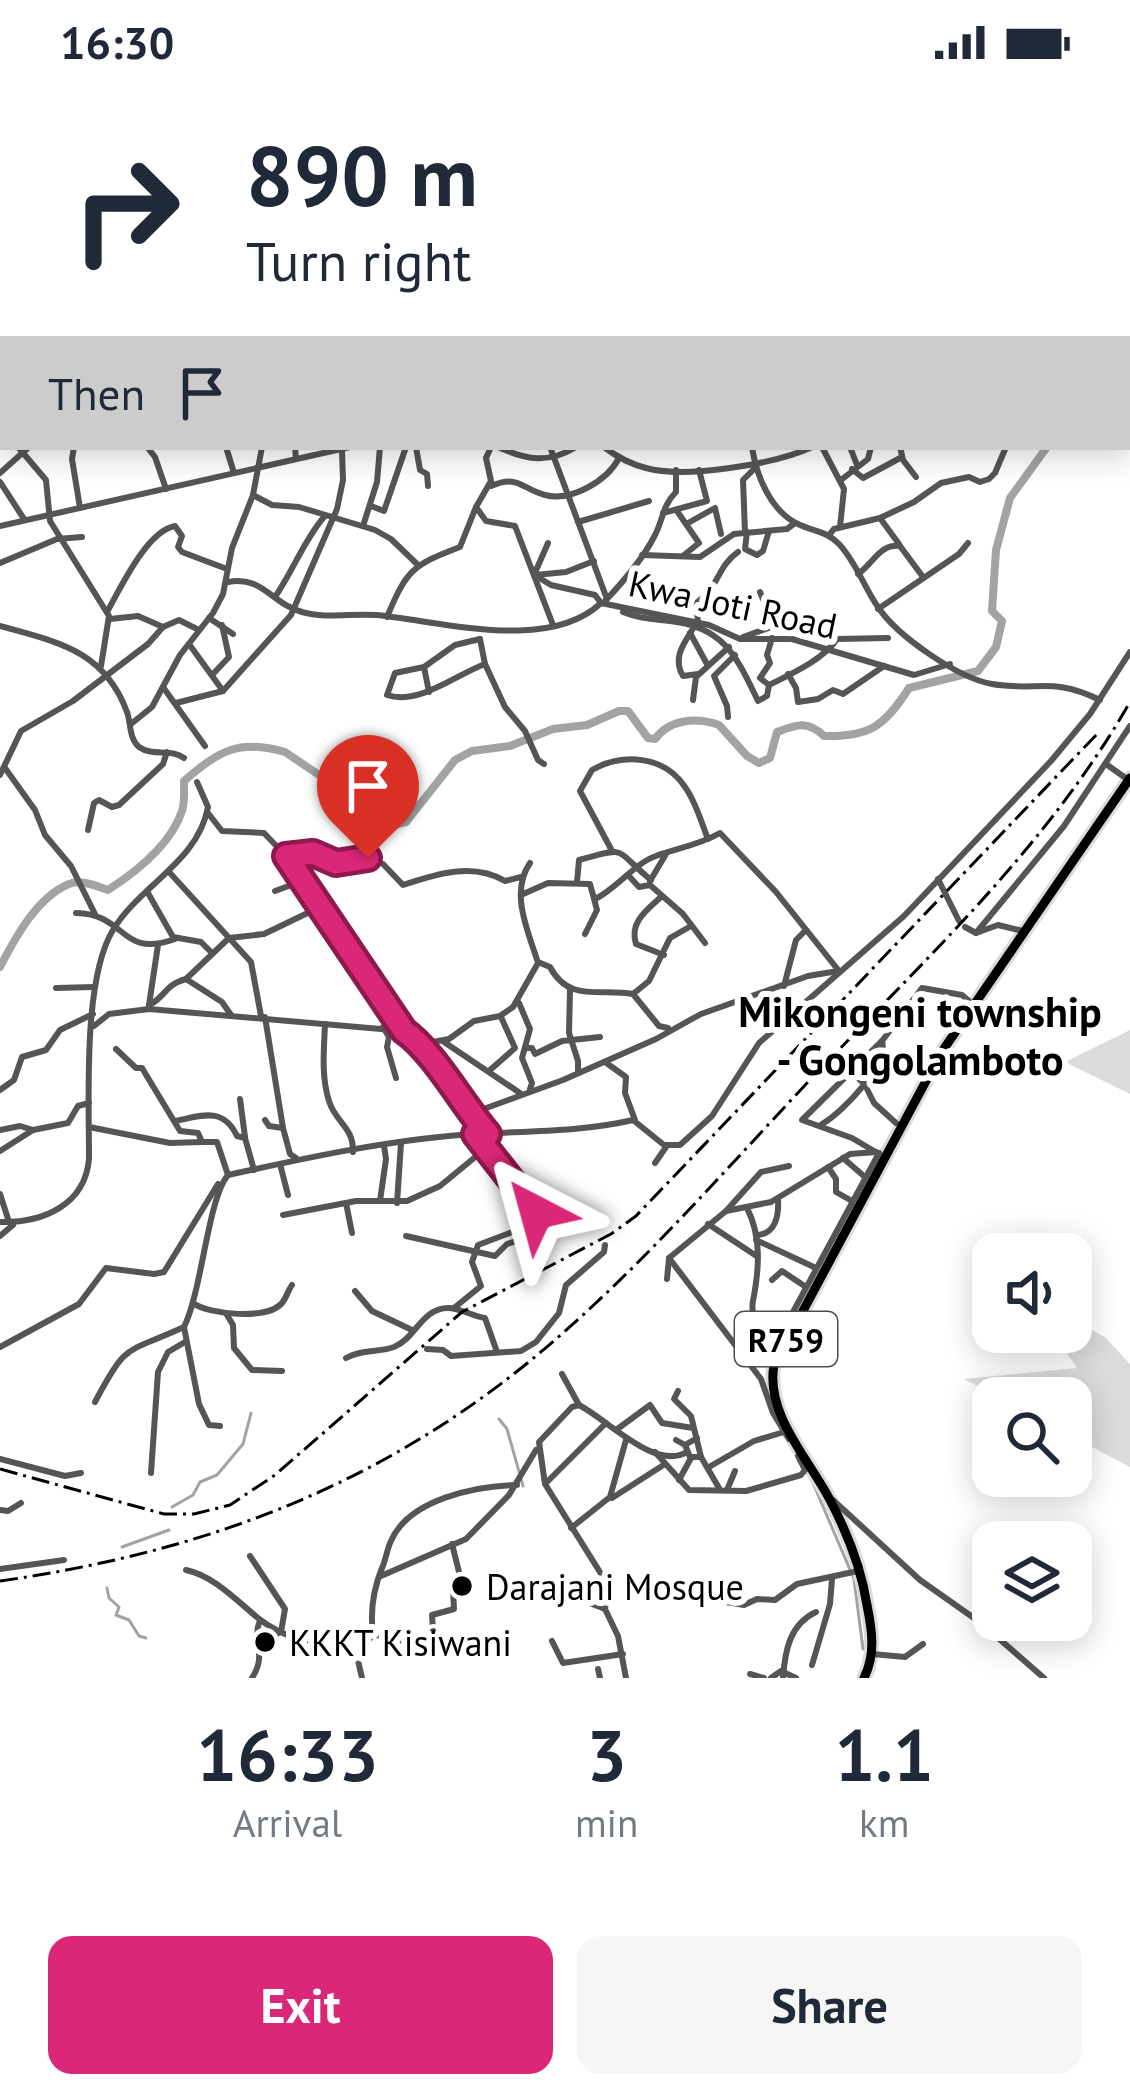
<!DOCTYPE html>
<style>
:root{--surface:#fff;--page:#f6f6f7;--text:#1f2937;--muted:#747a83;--accent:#db2777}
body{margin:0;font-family:"PT Sans",sans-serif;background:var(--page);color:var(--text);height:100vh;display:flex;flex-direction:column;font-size:45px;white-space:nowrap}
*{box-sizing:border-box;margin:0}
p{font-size:39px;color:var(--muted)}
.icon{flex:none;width:66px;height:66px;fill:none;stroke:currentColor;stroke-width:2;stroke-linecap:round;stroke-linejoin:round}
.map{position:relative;height:1594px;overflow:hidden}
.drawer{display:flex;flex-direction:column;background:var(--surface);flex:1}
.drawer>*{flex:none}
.top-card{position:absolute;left:0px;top:0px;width:1131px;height:366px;box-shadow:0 6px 30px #0003;background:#fff;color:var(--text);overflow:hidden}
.tools{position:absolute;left:972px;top:1149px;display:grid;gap:24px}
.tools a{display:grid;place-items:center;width:120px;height:120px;border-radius:24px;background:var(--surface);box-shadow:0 6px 30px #0003;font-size:60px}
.pin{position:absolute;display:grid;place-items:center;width:102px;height:102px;color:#fff;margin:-123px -51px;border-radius:50% 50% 50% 0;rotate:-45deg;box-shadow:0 0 12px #0007}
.pin .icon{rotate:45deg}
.me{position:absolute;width:132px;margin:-66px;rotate:321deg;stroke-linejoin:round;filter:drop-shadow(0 0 9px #0008)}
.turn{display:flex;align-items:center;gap:42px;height:252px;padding:0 48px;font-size:54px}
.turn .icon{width:156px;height:156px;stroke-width:2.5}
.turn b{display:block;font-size:84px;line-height:102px}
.then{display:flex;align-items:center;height:114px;padding:0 48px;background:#0003;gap:24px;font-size:45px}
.eta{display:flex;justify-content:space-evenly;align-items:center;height:204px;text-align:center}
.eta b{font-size:72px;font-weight:600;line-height:84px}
.action{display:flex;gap:24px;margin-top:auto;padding:24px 48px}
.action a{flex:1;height:138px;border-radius:24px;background:var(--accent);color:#fff;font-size:48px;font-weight:600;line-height:138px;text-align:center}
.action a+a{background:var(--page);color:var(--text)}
.status{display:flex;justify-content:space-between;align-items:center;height:84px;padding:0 60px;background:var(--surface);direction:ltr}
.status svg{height:33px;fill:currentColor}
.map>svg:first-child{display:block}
.green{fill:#dcdcdc}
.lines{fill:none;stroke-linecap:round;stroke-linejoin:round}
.stream{stroke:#a3a3a3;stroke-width:3}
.river{stroke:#a3a3a3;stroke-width:8}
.major-casing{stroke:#dbdbdb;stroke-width:15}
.minor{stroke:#555;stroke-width:6}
.major{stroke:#000;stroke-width:9}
.rail{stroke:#000;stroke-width:3;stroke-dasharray:18 6 3 6;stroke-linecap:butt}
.route-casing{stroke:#8e194d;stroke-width:30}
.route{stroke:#db2777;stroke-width:21}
.poi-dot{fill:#000;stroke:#fff;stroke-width:4.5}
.labels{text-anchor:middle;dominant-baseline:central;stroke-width:12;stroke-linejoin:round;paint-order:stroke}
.shield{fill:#fff;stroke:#4c4c4c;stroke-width:3}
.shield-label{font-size:33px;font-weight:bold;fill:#000}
.street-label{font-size:36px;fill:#000;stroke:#fff}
.poi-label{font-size:36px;fill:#000;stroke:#fff;text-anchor:start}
.quarter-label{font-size:42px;font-weight:bold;fill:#000;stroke:#fff}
</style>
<div class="status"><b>16:30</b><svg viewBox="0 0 49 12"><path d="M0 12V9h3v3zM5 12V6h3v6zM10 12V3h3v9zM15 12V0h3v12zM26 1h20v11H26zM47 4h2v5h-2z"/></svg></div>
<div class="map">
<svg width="1130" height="1594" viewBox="0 0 1130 1594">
<rect width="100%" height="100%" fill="#fff"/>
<g class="green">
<polygon points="1130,946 1130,1010 1065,978"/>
<polygon points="1071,1235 1105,1253 1130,1280 1130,1383 1071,1352 1071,1314 1000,1314 964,1295 1077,1284 1052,1248 1071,1248"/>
</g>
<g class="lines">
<g class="stream">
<polyline points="324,0 335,0"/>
<polyline points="181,3 184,0"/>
<polyline points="0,181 3,181"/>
<polyline points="879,1071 905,1027"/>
<polyline points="768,1307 769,1287"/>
<polyline points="499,1335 507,1345 523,1402"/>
<polyline points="807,1385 854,1495 863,1565"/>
<polyline points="172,1423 193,1411 200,1398 217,1391 243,1360 251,1329"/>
<polyline points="122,1463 169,1446"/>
<polyline points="107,1504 109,1514 119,1523 116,1531 129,1536 139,1552 146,1554"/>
</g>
<g class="river">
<polyline points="1128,271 1130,270"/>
<path d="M0,883C15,854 37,813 69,800C81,795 96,802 108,806C136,788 171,760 182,727C185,718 184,706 184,697C220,666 239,655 285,668L393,741L406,738L455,676L472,667L510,662L553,645L587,641L619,627H628L648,654L655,655C670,635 696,633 719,641L747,672L759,679L770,674L777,648C796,641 807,636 824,652C869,653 884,643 909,604L978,587L996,563L1002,537L992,527L996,466L1010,414L1047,363"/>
</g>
<defs>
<path id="major" d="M864,1594C876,1570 872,1546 867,1521C861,1483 848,1450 830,1416C809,1375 765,1330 774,1281L941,969L1130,694"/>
</defs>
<use href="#major" class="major-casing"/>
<g class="minor">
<polyline points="34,0 36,3"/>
<polyline points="77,0 80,3"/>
<polyline points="121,0 123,3"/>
<polyline points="632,0 634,3"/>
<polyline points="1089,0 1089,3"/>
<polyline points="780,2 781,3"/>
<polyline points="680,3 681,0"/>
<polyline points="1051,3 1055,0"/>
<polyline points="0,87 3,84"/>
<polyline points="1128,94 1130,93"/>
<polyline points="1128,104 1130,107"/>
<polyline points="1128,179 1130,178"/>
<polyline points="0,210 3,209"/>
<polyline points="0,255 3,253"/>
<polyline points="0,322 3,322"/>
<polyline points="0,343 3,347"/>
<polyline points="18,363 46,396 50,437 109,532 101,582"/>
<polyline points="74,363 72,375 80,424"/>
<polyline points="147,363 155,373 166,405"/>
<polyline points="226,363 234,389"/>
<polyline points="295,363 296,375"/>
<polyline points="416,363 420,386 427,390 428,402"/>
<polyline points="491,363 486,374 491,397 476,423 486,437 515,442 553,541"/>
<path d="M498,363C527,376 548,380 576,363"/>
<polyline points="550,363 607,515"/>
<path d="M604,363C617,373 630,380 646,384C684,395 776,380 812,363"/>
<path d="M752,363C756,390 770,427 798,440C812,447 827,447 839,460C856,478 864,503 878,523C897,552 958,594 992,600C1038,608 1050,592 1100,616"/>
<polyline points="822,363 844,405 840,443"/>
<polyline points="850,363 857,381"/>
<polyline points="900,363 903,376 916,393"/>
<polyline points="852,385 863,394 902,373"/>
<polyline points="0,389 29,363"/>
<polyline points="841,396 868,375 871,363"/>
<polyline points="0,398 24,435"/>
<path d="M491,402C519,390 521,405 545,411C571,418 607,397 619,374"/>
<polyline points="253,411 272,421 299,423 375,446 391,455 418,481"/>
<polyline points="371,422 384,427 406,363"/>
<polyline points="677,427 699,459 684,471"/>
<polyline points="663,429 707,417 699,386"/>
<polyline points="880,434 899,460"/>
<polyline points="578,438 649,417"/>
<polyline points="688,439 715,424 721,450"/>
<polyline points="0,442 350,363"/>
<polyline points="363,442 377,398 380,363"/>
<polyline points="745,448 743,396 755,384"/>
<polyline points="747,448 745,465 757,471 763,467 769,447"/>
<polyline points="829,451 834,445 880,434 914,418 941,399 969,393 980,398 989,395 995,389 1006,363"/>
<polyline points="642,471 700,473 734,450 787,445 795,439"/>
<polyline points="0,479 57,455 82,453"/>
<path d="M858,490C874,479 879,460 900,462L923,493"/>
<polyline points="534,491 548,459"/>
<polyline points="535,491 566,488 594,477"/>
<polyline points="536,492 551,501 595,511 601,519"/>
<path d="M228,498C262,491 272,520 302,528C326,535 352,529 376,531C441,537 548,569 601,519L709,541L740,555H792L914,591L950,580"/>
<path d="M275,513C293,487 304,456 324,433"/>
<path d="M605,517C624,497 642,476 654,453C663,437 662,422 676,408V386"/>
<polyline points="878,525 959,470 968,459"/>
<path d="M107,528C121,503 147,447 175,442L182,452L178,463L182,468L227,485"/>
<path d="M623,528C640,535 653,535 670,537C725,543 737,574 758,617L767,612L769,601"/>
<path d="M387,533C407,485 413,481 460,463L476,423"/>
<polyline points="209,534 233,550"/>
<polyline points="110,535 138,532 163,543 179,536 199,546"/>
<path d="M698,538L696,519C718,506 717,482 738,468"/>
<path d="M0,542C57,558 104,566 127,628C131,639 129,655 139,663C153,673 171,664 184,674"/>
<path d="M694,543C684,559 672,574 683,592L698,590"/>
<polyline points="690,549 707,580"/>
<polyline points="743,553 774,542 760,508"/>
<path d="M772,554L767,571L770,579L760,594L769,601C791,590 823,576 837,555L888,554"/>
<path d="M480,555L455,561L424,583L395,589L387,611C418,622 455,591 485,580"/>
<polyline points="480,555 485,580 505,623 525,647 538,676 544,680"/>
<polyline points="189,560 223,607"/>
<polyline points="424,583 429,608"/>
<polyline points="213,590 229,573 222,541"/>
<polyline points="788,590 796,604 798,618 818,615 833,606 843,610 884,582"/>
<polyline points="163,603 205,662"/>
<polyline points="693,616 696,593 729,563"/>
<polyline points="176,619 223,607 291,531 337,425 343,396 342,367"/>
<polyline points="728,633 727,622 714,592 735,571"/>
<polyline points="131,640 152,623 180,571 213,529 223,510 232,464 253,411 262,363"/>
<polyline points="1106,680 1127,695"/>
<polyline points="5,684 35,726 45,751 71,782 95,830"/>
<polyline points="0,691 21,647 73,617 148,560 163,543"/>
<polyline points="208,729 222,747 264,749 286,772 404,947"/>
<polyline points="88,746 94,719 99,716 112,723 119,721 163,680 167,668"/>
<path d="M611,765L580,707L592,686C622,669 664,671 685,703C696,718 701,738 708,755"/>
<path d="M286,772L313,769L336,779L363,773L383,780L403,801C436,790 473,778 505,797L521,793"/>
<polyline points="170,789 251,878 261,932"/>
<polyline points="628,791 639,803 650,801 683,830 705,859"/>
<polyline points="938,795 959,837"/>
<polyline points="650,797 666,770"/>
<path d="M577,798L579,776C629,762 613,765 651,796"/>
<polyline points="275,807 302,797"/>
<polyline points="148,809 173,853 201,858 211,868"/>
<polyline points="521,811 548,799 590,800 597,826 585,850"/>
<path d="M662,812C647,826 629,838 636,860L664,871"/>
<path d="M595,815C616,805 635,779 656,772C678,764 699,761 720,749L776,808L839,887"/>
<path d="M76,829C128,830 119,875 175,855"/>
<polyline points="965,843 976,849 998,841 1023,847"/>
<polyline points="976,849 1064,742 1130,642"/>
<path d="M538,878L550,883C569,919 600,904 633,910L649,897L670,854L691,842"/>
<polyline points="186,895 229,854 264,850 318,824"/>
<polyline points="784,902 796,856 806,846"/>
<polyline points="56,904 94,903"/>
<polyline points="570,906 569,949 578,977 578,989"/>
<polyline points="633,910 659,942 668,944"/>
<polyline points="519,919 530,945 522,974 532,999 530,1005"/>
<path d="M149,921C166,913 164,901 186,895L222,918L231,931"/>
<polyline points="149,921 158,861"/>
<polyline points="265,933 283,1044"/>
<path d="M325,940C324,965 321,992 329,1017C335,1038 354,1043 353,1068"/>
<path d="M94,942L109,930L149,925L404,947C437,971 460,1018 488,1050"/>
<polyline points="383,943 389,953 387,963 396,994"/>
<polyline points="444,958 520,1009"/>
<path d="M422,960L449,955L474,937L500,932L513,923L538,879C529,849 509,809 530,779"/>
<polyline points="527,964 532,964 535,970 562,957 600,953"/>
<polyline points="116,965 136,984 142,984 180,1047 198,1049 202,1058 217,1058 228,1091"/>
<polyline points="605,978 626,993 625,1009 635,1036"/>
<polyline points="490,986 515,964 501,933"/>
<polyline points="852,988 865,1001 874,1019 896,1039"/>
<polyline points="0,1006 14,996 22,973 46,966 60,946 93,930"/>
<polyline points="240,1015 245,1053"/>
<polyline points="470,1030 563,996 656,955 701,930 808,892 838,887"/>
<polyline points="265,1036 269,1042 283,1044 290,1070 296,1074"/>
<path d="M175,1037C201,1032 223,1022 237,1052L245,1054L254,1086"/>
<path d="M822,1040C843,1028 889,980 882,957"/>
<polyline points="89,1043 170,1059 202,1058"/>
<polyline points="0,1046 20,1042 33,1046 68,1039 78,1022 89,1019"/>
<polyline points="0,1067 33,1046"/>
<polyline points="874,1067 852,1054 802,1036 882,957 922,904 962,911 969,917"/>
<polyline points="843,1074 865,1093"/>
<polyline points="655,1079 666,1063"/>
<polyline points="280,1080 288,1111"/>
<polyline points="828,1083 836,1095 836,1108 852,1117"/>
<polyline points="0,1110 9,1138"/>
<polyline points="380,1117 386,1075 384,1062"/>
<polyline points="346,1119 352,1149"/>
<polyline points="397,1119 401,1059"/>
<path d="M747,1124C762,1153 759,1186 753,1217C750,1229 758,1248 757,1264"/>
<polyline points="726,1127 771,1118 850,1070 876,1068"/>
<polyline points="283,1131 356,1117 407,1117 440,1102 485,1065"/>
<path d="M0,1138C43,1139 85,1121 89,1075C89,1015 83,895 113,846C140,801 198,778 208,723L197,698"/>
<polyline points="708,1140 755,1171"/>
<path d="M757,1151C776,1150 779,1131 778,1115"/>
<polyline points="0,1152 13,1141"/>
<polyline points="406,1152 495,1172 507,1160 557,1145 574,1119"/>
<polyline points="756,1156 816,1184"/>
<polyline points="669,1174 761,1295 773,1329 789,1355"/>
<polyline points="667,1195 669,1174 726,1127 761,1088 789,1082"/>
<polyline points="772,1196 782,1187 806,1203"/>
<polyline points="355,1207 372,1227 412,1246"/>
<path d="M193,1219C209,1231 268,1236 282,1219C287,1213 288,1206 292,1201"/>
<polyline points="454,1224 481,1202 472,1178 478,1161 515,1147 536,1128 475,1050"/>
<polyline points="227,1231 233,1241 234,1264 252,1286 282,1287"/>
<polyline points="184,1243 199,1320 209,1341 220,1342"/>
<polyline points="757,1246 778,1256"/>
<polyline points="736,1258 763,1266 773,1265 879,1069"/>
<polyline points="0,1263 79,1220 106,1184 154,1190 164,1188 218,1100"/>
<polyline points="427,1265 443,1266 451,1272 521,1267 536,1258 559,1229 566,1201 604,1168 605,1161"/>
<path d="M346,1274C362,1265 377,1269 394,1263C415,1255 422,1224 448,1224C460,1224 472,1232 485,1234L497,1268"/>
<polyline points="562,1290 579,1321 572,1323 539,1358 545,1400 603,1493 607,1510 605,1525 618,1552 626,1594"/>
<polyline points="678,1307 674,1315 691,1332 701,1373"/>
<path d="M95,1318C127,1257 125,1270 184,1243C202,1207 208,1114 228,1091C305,1074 398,1054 476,1050C530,1047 581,1048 633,1036L664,1061H680L712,1032L759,959L904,832L1051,677L1090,630L1130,568"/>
<path d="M579,1321C608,1336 655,1387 687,1368"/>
<polyline points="616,1346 650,1321 662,1339 693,1344"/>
<polyline points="676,1356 685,1361 697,1354"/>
<polyline points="685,1361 690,1373 701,1373 719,1404"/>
<polyline points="655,1368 689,1406 746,1407 801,1391 805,1386 798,1372"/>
<polyline points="0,1375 65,1392 81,1389"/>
<polyline points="709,1383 754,1357 784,1348"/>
<polyline points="151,1389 158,1288 168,1268 185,1258"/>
<polyline points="679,1396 691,1374"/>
<polyline points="546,1399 606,1339"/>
<polyline points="727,1406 735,1387"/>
<polyline points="612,1414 665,1380"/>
<polyline points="833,1416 920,1496 981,1539 1044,1594"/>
<polyline points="0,1426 8,1427 21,1419"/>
<polyline points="571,1444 610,1413 626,1356"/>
<path d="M452,1460L461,1496L453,1506L454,1525L432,1531L434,1561L421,1562L373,1550C370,1527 373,1506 382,1484C386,1475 387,1465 391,1457C409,1415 476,1402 517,1401"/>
<polyline points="250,1472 285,1525 281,1548 258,1558"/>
<polyline points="0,1485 64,1476"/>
<path d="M186,1486C214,1492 236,1516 258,1534C280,1552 329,1569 358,1569"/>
<polyline points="381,1492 466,1455 509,1411 536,1366"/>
<polyline points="714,1516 744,1521 757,1515 775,1516 797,1500 858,1487"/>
<polyline points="587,1518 605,1525"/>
<polyline points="552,1557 563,1579 623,1570"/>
<polyline points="872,1570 905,1573 923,1560"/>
<polyline points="812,1581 830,1520 832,1495"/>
<polyline points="598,1585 600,1594"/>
<polyline points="750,1590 764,1594"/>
<path d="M252,1594C268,1569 251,1559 260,1536"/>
<polyline points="362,1594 357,1572 373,1550"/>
<polyline points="771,1594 781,1587 796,1594"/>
<path d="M783,1594C785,1566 790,1540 816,1528"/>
</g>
<use href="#major" class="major"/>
<g class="rail">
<polyline points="0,1385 164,1430 194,1430 230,1421 275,1391 462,1228 611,1150 636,1132 1098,649"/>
<path d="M0,1497C212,1467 393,1397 556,1255C653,1171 739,1070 828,977C938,863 1051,756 1130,618"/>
</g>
</g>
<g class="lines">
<defs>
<path id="route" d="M368,774L336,779L313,769L286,772L404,947C434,968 462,1020 488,1050H475L536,1128"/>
</defs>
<use href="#route" class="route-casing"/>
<use href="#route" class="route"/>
</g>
<g class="poi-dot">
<circle cx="462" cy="1502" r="12"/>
<circle cx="265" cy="1558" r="12"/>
</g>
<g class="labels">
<rect class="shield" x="735" y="1228" width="102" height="54" rx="9"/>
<g class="shield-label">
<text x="786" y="1255">R759</text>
</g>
<g class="street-label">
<text transform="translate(733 520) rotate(12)">Kwa Joti Road</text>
</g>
<g class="poi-label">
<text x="486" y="1502">Darajani Mosque</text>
<text x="289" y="1558">KKKT Kisiwani</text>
</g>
<g class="quarter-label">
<text x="920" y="927">Mikongeni township<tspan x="920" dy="48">- Gongolamboto</tspan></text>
</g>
</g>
</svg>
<div class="tools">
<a><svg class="icon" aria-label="sound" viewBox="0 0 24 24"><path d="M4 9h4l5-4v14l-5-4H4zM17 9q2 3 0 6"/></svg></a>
<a><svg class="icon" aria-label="search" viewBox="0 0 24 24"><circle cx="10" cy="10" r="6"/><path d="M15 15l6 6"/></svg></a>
<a><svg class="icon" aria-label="layers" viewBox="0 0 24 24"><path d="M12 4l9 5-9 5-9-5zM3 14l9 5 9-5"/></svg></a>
</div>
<div class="pin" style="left:368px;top:774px;background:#d93025"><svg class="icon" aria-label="arrive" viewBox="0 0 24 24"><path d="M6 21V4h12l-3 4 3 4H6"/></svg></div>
<svg class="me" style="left:536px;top:1128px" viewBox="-20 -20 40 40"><path d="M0-17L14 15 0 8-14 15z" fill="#db2777" stroke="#fff" stroke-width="4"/></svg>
<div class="top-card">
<div class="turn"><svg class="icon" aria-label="right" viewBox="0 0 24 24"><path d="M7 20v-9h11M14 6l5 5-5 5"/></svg><div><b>890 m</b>Turn right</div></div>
<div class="then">Then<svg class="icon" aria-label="arrive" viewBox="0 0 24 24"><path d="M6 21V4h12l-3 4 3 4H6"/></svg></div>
</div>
</div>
<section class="drawer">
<div class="eta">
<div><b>16:33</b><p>Arrival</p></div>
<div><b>3</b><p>min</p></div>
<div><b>1.1</b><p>km</p></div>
</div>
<div class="action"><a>Exit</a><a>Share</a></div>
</section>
